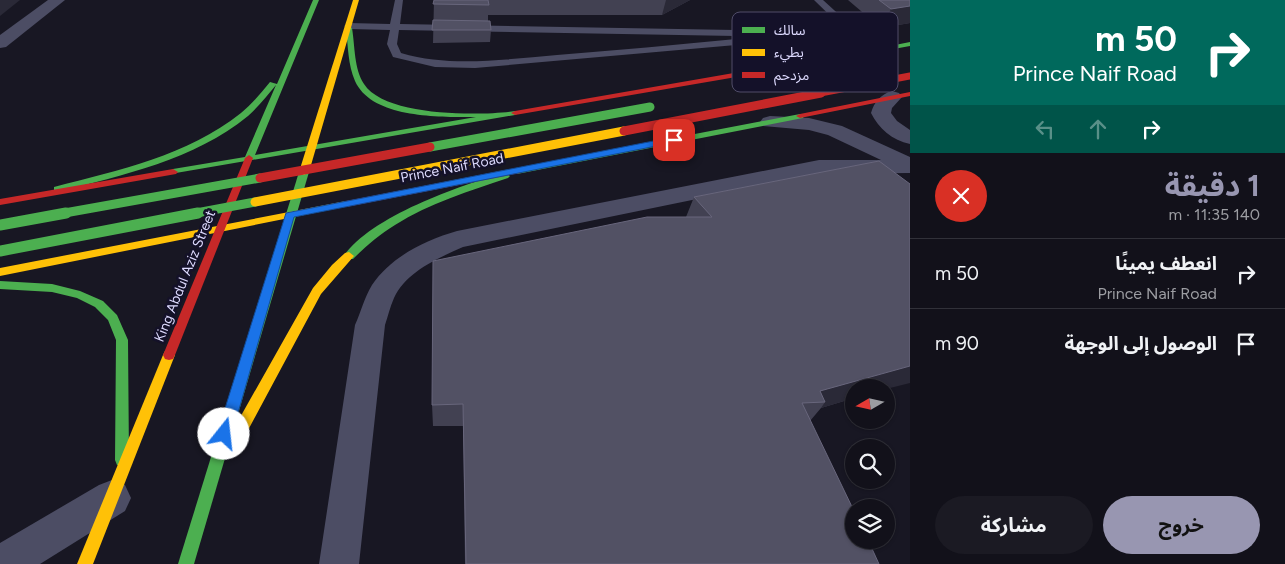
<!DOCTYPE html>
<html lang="ar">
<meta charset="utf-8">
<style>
:root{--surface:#12111a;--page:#1b1a23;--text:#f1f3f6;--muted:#9c9da2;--line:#313139;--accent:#9896b1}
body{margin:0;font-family:Figtree,"Noto Sans Arabic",sans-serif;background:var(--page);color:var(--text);direction:rtl;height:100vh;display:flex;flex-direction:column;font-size:19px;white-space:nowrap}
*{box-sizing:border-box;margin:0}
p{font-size:16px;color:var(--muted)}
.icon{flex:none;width:28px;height:28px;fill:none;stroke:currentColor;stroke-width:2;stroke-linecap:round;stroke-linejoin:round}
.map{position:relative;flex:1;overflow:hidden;direction:ltr}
.details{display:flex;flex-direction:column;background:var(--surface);width:375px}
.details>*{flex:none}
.top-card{background:#00695c;color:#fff;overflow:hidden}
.needle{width:32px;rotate:261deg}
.tools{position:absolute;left:845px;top:379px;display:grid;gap:10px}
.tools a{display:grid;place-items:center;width:50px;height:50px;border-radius:50%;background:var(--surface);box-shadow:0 1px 4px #0004,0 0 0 1px var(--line);font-size:25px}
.pin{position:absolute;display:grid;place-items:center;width:42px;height:42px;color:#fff;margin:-21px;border-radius:10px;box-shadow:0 2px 8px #0006}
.me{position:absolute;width:55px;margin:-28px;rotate:16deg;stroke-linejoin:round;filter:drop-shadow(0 0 4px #0008)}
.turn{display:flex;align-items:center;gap:18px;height:105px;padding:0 25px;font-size:22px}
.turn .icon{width:65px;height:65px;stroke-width:2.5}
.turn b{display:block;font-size:35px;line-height:42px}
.lanes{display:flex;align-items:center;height:48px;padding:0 25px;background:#0003;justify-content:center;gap:25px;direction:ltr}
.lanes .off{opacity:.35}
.round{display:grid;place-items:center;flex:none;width:52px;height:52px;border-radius:26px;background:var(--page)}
.head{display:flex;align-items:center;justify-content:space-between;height:85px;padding:0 25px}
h1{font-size:30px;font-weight:700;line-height:38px;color:var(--accent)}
.action{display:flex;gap:10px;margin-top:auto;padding:10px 25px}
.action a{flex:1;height:58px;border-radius:30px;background:var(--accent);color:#111;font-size:20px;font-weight:700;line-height:58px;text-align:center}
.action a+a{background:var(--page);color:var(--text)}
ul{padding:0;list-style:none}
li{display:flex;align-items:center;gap:15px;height:70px;padding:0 25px;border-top:1px solid var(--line)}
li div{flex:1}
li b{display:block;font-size:19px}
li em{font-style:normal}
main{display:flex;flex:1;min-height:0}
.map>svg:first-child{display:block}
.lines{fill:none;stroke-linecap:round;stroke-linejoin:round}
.lane{fill:#4c4d64;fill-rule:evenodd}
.street{fill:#4c4d64;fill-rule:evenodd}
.fast{fill:#4caf50;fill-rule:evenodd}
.slow{fill:#ffc107;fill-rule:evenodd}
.jam{fill:#c62828;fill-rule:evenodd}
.fast-bridge-far1{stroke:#4caf50;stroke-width:9}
.fast-bridge{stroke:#4caf50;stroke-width:11}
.slow-bridge{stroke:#ffc107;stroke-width:9}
.jam-bridge-far1{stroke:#c62828;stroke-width:7}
.jam-bridge{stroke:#c62828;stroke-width:9}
.wall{fill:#424152}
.shaded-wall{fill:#2a2937}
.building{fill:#525164;stroke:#68667c}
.route{fill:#1a73e8;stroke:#114b97}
.labels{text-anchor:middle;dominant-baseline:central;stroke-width:5;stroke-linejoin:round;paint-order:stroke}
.street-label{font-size:14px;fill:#dddafe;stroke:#141129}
.key{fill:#141129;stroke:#504d69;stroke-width:1}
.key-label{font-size:14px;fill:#dddafe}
</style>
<main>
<section class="details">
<div class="top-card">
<div class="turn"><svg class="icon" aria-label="right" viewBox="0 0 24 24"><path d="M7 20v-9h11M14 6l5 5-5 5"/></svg><div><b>50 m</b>Prince Naif Road</div></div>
<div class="lanes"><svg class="icon off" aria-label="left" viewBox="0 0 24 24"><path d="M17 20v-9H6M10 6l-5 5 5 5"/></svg><svg class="icon off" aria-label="ahead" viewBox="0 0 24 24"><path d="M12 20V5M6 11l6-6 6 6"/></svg><svg class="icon" aria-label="right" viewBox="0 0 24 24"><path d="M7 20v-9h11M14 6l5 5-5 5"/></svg></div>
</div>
<div class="head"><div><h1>1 دقيقة</h1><p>140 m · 11:35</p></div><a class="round" style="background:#d93025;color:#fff"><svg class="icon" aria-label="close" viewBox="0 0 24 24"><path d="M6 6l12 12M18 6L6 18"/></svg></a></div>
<ul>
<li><svg class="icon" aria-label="right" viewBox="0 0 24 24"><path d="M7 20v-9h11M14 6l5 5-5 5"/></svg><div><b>انعطف يمينًا</b><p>Prince Naif Road</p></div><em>50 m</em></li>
<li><svg class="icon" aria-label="arrive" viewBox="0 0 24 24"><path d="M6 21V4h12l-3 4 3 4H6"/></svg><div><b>الوصول إلى الوجهة</b></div><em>90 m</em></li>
</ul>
<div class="action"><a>خروج</a><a>مشاركة</a></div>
</section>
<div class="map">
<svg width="910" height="564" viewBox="0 0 910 564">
<rect width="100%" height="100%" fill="#181723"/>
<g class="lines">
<path class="lane" d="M395,0H403L400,24L847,32L814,0H823L878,50L873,53L869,52L854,38L399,30L397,44L401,53C452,68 505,59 557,55C617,50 676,45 736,39L741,42L736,45L475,68L435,67L393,57L387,44L390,30L349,29L344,26L349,23L390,24Z"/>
<g class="street">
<polygon points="48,0 65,0 6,47 0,48 0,35"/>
<path d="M892,91L899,93L902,97L892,108L891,113L897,121L910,130V144C892,140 879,129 871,113C874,102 881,94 892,91Z"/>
<path d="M770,116L809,118L842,126L910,157V173L819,174L463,247C438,258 406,272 394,298C390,307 388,316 385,325L359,564H319L355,325C361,312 364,298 372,285C391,257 425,240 457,231L819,160H881L828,135L809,130L763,126L760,122L763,118Z"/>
<polygon points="112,480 125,485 131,498 125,511 40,564 0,564 0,543 99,485"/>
</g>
<g class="fast">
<path d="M313,0H319L255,155L476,117C441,117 372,119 355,81C348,65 348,46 346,28L349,26L352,28C355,46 354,69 364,84C385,117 481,116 515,111L519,113L515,115L170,174L168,172L173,169L245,157L276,85C267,96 258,107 248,116C194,160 123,175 57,192L54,191V187C119,170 187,156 241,113C252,104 261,93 270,82L277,84Z"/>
<polygon points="910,42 910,46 844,58 840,56"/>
<polygon points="800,114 804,116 803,118 517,174 512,171 517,168"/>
<polygon points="304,169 309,172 194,564 178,564 299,172"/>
<path d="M505,173L510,176L508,178C470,191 429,203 395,225C379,235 366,246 353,259H345L344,256C370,217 460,185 505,173Z"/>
<polygon points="0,281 52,284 80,291 103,301 117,315 128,340 129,460 127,465 122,467 117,465 115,460 116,340 108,320 95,307 77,298 52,292 0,289"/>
</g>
<g class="slow">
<polygon points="353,0 359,0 309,172 304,175 301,174 299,172"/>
<polygon points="346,201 349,202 351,204 349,206 0,276 0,268"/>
<polygon points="349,252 354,256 321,294 239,447 234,448 229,447 227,442 229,437 313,288 332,265 345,253"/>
<polygon points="169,350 173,351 175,355 93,564 77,564 163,355 165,351"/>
</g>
<g class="jam">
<polygon points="844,54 847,54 847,58 515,115 511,113 515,111"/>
<polygon points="910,92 910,96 800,118 796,116 800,114"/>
<polygon points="249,155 253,158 175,355 173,359 169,360 165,359 163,355 245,158"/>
<polygon points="517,168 522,171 520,173 346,207 341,204 346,201"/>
<polygon points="173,169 178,172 176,174 0,205 0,199"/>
</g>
<g class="fast-bridge-far1">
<polyline points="430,147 650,107"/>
<polyline points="59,214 260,178"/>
<polyline points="191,214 255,202"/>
</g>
<g class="fast-bridge">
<polyline points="0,225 66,213"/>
<polyline points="0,251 198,213"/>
</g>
<polyline class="slow-bridge" points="255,202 624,131"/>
<polyline class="jam-bridge-far1" points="815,94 910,76"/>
<g class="jam-bridge">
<polyline points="624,131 821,93"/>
<polyline points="260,178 430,147"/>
</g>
</g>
<g class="wall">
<polygon points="434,0 690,0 662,15 488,15 488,21 491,30 490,42 433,43"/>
<polygon points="848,0 910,0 910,23 881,28"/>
<polygon points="879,161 854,388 854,398 821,408 810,421 879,564 465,564 463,426 433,426 432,405 686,217 694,197"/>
</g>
<g class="shaded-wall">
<polygon points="0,0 20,0 0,16"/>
<polygon points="666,0 690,0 662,15"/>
<polygon points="910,6 910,23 881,28 891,9"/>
<polygon points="910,366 910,383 886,389 886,388 854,388 854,398 821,408 825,402 820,391"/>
</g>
<g class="building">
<polygon points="434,0 488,0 489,5 433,4"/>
<polygon points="879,0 910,0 910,6 891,9"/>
<polygon points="433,20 490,21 491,30 432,30"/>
<polygon points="879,161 910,184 910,366 820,391 825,402 802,403 854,511 854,540 868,540 879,564 466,564 463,404 432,405 433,261 647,217 712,217 694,197"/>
</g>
<polygon class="route" points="674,137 678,140 677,142 294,217 232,434 230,439 224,441 219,439 217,434 286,213"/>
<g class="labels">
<g class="street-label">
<text transform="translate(452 168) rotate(-11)">Prince Naif Road</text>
<text transform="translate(185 276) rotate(-68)">King Abdul Aziz Street</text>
</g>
</g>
<rect x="732" y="12" width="166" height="80" rx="8" class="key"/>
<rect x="742" y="27" width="23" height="6" fill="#4caf50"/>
<rect x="742" y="49" width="23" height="7" fill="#ffc107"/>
<rect x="742" y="72" width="23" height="6" fill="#c62828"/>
<g class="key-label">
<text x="774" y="35">سالك</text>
<text x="774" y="57">بطيء</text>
<text x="774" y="80">مزدحم</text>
</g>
</svg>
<div class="tools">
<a><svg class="needle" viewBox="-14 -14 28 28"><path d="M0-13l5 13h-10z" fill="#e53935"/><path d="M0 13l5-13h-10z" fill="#9c9da2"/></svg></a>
<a><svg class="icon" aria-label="search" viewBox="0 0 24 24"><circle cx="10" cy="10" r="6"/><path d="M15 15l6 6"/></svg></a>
<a><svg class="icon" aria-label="layers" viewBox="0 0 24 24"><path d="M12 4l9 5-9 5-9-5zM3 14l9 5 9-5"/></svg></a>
</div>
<div class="pin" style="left:674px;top:140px;background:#d93025"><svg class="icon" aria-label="arrive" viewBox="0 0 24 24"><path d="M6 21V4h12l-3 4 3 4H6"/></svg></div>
<svg class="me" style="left:224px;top:434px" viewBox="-20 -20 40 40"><circle r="19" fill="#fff"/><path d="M0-13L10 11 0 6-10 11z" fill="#1a73e8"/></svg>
</div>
</main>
